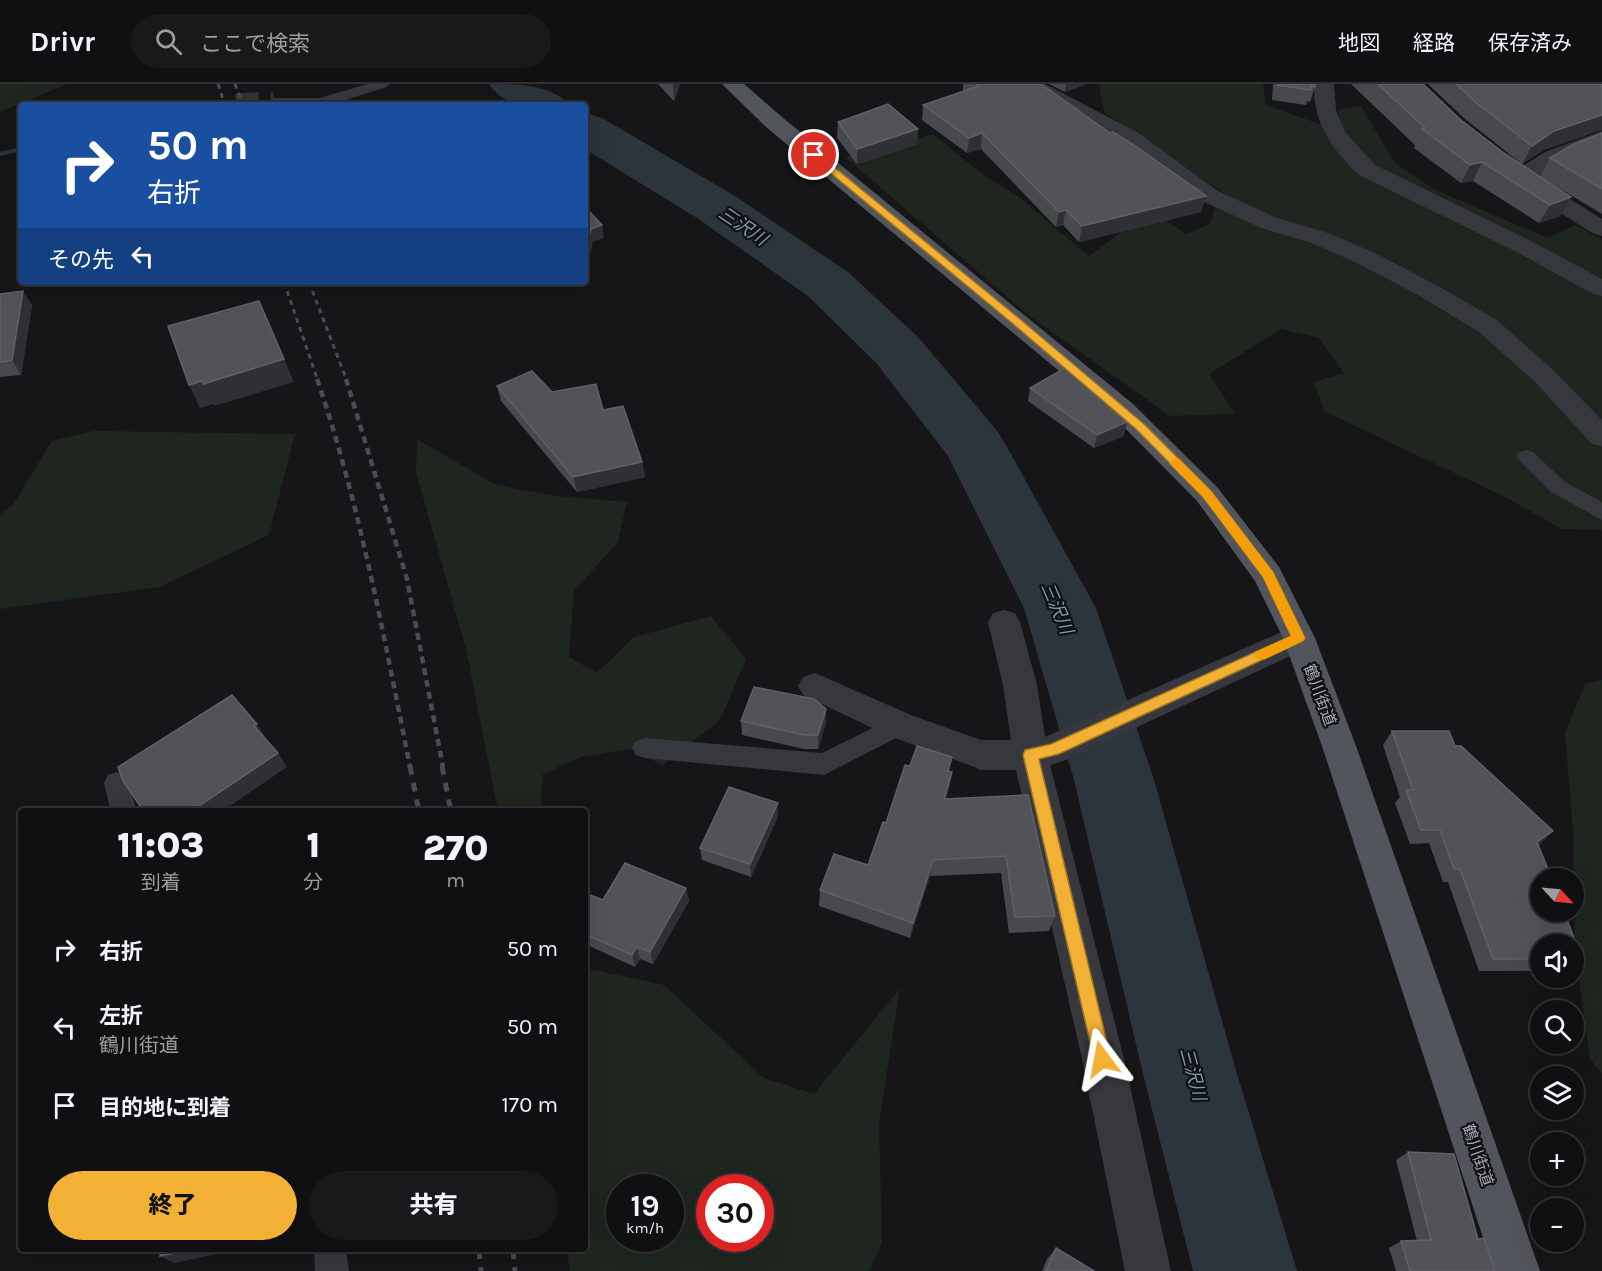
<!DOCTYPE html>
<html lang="ja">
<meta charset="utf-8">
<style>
:root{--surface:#101012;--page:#19191b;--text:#f1f3f6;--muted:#9c9d9f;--line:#303032;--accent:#f2b134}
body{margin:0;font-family:Karla,"Noto Sans JP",sans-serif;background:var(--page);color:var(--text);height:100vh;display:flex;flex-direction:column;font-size:22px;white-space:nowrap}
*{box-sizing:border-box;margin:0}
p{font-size:20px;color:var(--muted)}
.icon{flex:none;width:33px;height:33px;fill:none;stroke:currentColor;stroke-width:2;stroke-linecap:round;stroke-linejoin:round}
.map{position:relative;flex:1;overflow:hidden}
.drawer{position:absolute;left:18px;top:724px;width:570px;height:444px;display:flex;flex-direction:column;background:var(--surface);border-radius:6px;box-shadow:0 6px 24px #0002,0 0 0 2px var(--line)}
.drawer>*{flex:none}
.top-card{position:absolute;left:18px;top:18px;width:570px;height:183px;border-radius:6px;box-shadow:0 6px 24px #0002,0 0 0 2px var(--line);background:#1a4fa0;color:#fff;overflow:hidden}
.needle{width:39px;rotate:116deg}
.tools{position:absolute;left:1530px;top:784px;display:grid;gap:12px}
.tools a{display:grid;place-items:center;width:54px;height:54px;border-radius:50%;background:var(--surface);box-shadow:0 6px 24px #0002,0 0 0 2px var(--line);font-size:30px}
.speed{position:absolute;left:606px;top:1090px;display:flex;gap:12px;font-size:30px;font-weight:700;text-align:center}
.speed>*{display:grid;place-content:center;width:78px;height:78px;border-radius:50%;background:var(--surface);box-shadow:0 6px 24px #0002,0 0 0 2px var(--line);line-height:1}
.speed small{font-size:15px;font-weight:400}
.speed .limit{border:9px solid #d22;background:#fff;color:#111}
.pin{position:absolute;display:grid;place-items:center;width:51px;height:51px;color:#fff;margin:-26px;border:3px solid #fff;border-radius:50%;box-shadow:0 2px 6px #0007}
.me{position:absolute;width:66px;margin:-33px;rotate:347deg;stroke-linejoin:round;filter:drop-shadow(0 0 4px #0008)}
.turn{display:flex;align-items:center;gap:21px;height:126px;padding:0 30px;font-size:27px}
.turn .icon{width:78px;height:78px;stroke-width:2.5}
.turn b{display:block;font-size:42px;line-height:51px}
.then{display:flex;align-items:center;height:57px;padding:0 30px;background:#0003;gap:12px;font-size:22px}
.eta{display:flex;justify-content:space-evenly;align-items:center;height:102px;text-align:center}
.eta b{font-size:36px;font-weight:800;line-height:42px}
.button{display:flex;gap:12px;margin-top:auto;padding:12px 30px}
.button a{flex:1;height:69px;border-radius:36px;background:var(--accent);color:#111;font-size:24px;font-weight:800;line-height:69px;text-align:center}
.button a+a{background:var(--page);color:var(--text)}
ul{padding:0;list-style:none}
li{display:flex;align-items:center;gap:18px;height:78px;padding:0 30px}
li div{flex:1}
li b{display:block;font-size:22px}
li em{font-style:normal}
header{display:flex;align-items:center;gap:36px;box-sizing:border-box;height:84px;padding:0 30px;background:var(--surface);border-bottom:2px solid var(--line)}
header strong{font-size:28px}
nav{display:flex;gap:33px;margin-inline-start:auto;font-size:21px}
.search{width:420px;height:54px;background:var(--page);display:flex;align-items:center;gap:15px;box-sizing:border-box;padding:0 21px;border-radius:33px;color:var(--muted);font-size:22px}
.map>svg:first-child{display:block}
.green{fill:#1e261f;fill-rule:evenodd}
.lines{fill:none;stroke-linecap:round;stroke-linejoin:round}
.stream{fill:#2c353c;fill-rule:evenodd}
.river{fill:#2c353c;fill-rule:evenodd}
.minor-tunnel{stroke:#333438;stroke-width:23;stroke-dasharray:23 12;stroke-linecap:butt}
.service{fill:#37383d;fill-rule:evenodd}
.minor{fill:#37383d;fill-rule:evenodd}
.primary{fill:#53555c;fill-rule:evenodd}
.rail-far2{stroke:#4a4c52;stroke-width:3;stroke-dasharray:5 4.5;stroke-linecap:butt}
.rail-far1{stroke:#4a4c52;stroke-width:4.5;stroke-dasharray:7 5;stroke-linecap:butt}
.rail{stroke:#4a4c52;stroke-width:5;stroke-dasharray:9 8;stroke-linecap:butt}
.wall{fill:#47494d}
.shaded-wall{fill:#2f3033}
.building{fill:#525359;stroke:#5f6168;stroke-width:1.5}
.route{fill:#f2b134;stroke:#9d7322;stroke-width:1.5}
.slow{fill:#f59e0b}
.labels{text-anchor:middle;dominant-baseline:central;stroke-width:4.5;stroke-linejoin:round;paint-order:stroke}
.street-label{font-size:16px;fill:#a8adb8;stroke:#111113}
.water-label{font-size:18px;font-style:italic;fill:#7f9bb3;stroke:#111113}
</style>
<header>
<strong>Drivr</strong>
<div class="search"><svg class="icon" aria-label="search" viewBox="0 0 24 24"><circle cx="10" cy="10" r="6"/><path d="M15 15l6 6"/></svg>ここで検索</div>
<nav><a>地図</a><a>経路</a><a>保存済み</a></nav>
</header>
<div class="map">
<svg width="1602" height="1187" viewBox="0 0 1602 1187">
<rect width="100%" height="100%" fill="#161618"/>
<g class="green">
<polygon points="0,0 67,0 0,28"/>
<polygon points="1099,0 1263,0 1266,21 1320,40 1341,43 1338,26 1361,22 1395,79 1434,105 1547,154 1576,141 1602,156 1602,446 1562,445 1507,414 1324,327 1314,298 1344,289 1319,254 1281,245 1209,290 1235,330 1170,332 1027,230 845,73 933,50 982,90 1020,114 1089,172 1123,147 1164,135 1186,150 1210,140 1215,123 1229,113 1104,28"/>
<polygon points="94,347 295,350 269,451 159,503 0,525 0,430 13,421 52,357"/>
<polygon points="417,355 496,401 558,412 627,418 618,458 574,507 569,573 597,589 634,553 711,532 746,575 720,636 663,681 630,665 581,673 543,690 540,727 498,727 467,569 416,388"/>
<polygon points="1602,596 1602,990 1590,975 1575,866 1573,745 1565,649 1585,600"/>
<path d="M585,884L664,901L764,994L814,1010L900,904L879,1040L882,1159L869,1187H570L567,1166H585ZM620,1104H670V1155H620ZM710,1104H760V1155H710Z"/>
</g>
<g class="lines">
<polygon class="stream" points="21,63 21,67 0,72 0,68"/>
<g class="river">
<path d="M489,0C520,0 550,0 570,21C539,21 509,29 489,0Z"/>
<polygon points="585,29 602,34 735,112 848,188 919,254 998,348 1007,363 1096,524 1154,696 1237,990 1297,1187 1193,1187 1143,990 1074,696 1024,524 948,372 877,280 808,212 697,134 585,65"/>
</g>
<polyline class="minor-tunnel" points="236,21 274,19"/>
<g class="service">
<polygon points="367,0 389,0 387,3 330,21 268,21 266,19 274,14 320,14"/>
<polygon points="1526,366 1533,368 1565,398 1602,418 1602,436 1551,408 1516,373 1519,368"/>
<polygon points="899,631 908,634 911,641 908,648 824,691 645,674 636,671 632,664 636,657 645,654 822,669"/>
<polygon points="117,688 126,691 137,728 111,728 104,699 108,691"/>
<polygon points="314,1166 346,1166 349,1187 315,1187"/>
</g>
<g class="minor">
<polygon points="1020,0 1045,0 1137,48 1218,107 1277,134 1328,149 1375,169 1438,202 1497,236 1553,286 1602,336 1602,362 1592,360 1535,298 1479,248 1420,212 1357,179 1312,159 1261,144 1202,117 1121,58 1023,4"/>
<path d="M1314,0H1334L1336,26L1345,48L1375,81L1531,157L1602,195V212L1593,210L1515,167L1359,91C1332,65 1313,39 1314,0Z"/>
<polygon points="1602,47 1602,61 1561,78 1536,94 1602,135 1602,152 1594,150 1519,103 1510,93 1513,88 1545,68"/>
<polygon points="1004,526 1015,529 1020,538 1037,601 1045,653 1288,545 1299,541 1310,545 1315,554 1310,563 1066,676 1050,681 1124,975 1171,1187 1125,1187 1082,975 1016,686 981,686 969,681 887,651 803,611 798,602 803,593 815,589 911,631 981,656 1011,656 1003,601 988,538 993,529"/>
</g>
<polygon class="primary" points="722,0 744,0 782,33 1133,320 1217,403 1279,483 1315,554 1356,662 1540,1187 1494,1187 1322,662 1283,554 1255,497 1197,417 1113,332 766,43"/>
<g class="rail-far2">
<polyline points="218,0 225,21"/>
<polyline points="235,0 243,21"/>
<polyline points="284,198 318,297"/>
<polyline points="309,198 347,297"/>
</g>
<g class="rail-far1">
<path d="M317,295C360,421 384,553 410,683"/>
<polyline points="346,295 407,495 443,683"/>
</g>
<g class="rail">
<polyline points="410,682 419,728"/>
<polyline points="442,682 451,728"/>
<polyline points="479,1166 481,1187"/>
<polyline points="513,1166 515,1187"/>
</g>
</g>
<g class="wall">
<polygon points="658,0 680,0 674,17"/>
<polygon points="963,0 1041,0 1110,49 1206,112 1201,128 1079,158 1063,141 1056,143 981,65 967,69 922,36 923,21 963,7"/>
<polygon points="1049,0 1087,0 1065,8"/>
<polygon points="1273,0 1315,0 1315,3 1310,18 1307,17 1306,21 1272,16"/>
<polygon points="1351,0 1423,0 1461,36 1504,69 1540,93 1550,74 1602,49 1602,130 1544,95 1560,132 1539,139 1473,97 1461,99 1414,64 1415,61"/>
<polygon points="1428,0 1602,0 1544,66 1522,80 1465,35"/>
<polygon points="838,38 918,45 917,60 857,80 837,54"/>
<polygon points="0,210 32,221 21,291 0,293"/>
<polygon points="497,302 552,308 603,326 642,378 645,393 577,408 501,317"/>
<polygon points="1030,304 1124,352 1094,364 1028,317"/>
<polygon points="741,637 826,639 818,665 804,665 742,651"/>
<polygon points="1392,647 1455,662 1538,761 1578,864 1574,868 1574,861 1540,861 1540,887 1479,887 1448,798 1443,798 1429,759 1410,760 1395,719 1400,713 1383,661"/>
<polygon points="910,682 952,688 946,715 1028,711 1055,832 1049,847 1009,849 1001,789 930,792 910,854 819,822 820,806 868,781"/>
<polygon points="778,719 778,732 751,793 702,776 700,764"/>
<polygon points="686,804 689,817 653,880 640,875 635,883 585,860 585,809 603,816"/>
<polygon points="1408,1068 1478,1155 1495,1187 1396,1187 1389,1164 1401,1157 1417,1157 1396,1076"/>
<polygon points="1056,1164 1094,1187 1042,1187 1047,1175"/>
</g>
<g class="shaded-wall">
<polygon points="674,0 680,0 674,17 673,2"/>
<polygon points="1066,0 1087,0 1065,8"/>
<polygon points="1602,31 1602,46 1544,66 1522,80 1532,62 1554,47"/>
<polygon points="918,45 917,60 857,80 857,65"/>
<polygon points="982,49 981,65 967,69 969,54"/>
<polygon points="1482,78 1473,97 1461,99 1470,81"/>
<polygon points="1206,112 1201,128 1079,158 1082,142"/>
<polygon points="1571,113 1560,132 1539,139 1550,121"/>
<polygon points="1066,126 1063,141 1056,143 1059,128"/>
<polygon points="602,141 604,154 593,158 587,181 585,166 591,145"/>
<polygon points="23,207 32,221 21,291 12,276"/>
<polygon points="259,217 294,298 214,322 213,320 200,324 189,301"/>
<polygon points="1127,338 1124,352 1094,364 1097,351"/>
<polygon points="642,378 645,393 577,408 573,393"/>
<polygon points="826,625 826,639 818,665 818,651"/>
<polygon points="257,640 266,654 263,656 254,642"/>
<polygon points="278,669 287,683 221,728 190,728"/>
<polygon points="952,688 949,706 941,732 944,715"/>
<polygon points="778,719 778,732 751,793 750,780"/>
<polygon points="1553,747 1540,760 1524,771 1537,758"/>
<polygon points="933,776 930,792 910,854 913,839"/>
<polygon points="686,804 689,817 653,880 650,868"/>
<polygon points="637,863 640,875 635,883 632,871"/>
<polygon points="190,1166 236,1166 174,1179 160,1172"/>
</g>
<g class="building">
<polygon points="977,0 1041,0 1110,49 1113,48 1137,63 1206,112 1082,142 1066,126 1059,128 982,49 969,54 923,21 979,2"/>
<polygon points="1277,0 1315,0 1315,3 1311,2 1311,6 1277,1"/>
<polygon points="1378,0 1423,0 1461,36 1504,69 1571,113 1550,121 1482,78 1470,81 1422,45 1425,44"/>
<polygon points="1456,0 1602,0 1602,31 1554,47 1532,62 1474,17"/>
<polygon points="888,20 918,45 857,65 838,38"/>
<polygon points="1602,49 1602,105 1550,74 1572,61"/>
<polygon points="585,123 602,141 591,145 585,166"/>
<polygon points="23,207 12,276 0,278 0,210"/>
<polygon points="259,217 284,275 203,300 202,297 189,301 168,242"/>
<polygon points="1067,283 1086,297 1127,338 1097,351 1030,304"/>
<polygon points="532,287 552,308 596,300 603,326 623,322 642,378 573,393 497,302"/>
<polygon points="754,603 814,615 826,625 818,651 804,651 741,637"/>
<polygon points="232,611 257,640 254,642 278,669 190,728 144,728 123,697 118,683"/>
<polygon points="1392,647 1449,647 1455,662 1461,662 1553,747 1537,758 1552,795 1540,795 1540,828 1564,828 1578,864 1574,864 1574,861 1540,861 1540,875 1493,875 1460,785 1454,785 1440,746 1421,746 1406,706 1413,706"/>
<polygon points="917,662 952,673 948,687 952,688 944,715 1028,711 1055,832 1015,833 1006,772 933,776 913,839 820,806 834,770 868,781 883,738 886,739 905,681 910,682"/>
<polygon points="729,703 778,719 750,780 700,764"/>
<polygon points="625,779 686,804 650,868 637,863 632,871 585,850 585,809 603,816"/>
<polygon points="1408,1068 1454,1070 1478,1155 1484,1154 1495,1187 1410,1187 1401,1157 1431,1156"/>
<polygon points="1056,1164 1094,1187 1046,1187"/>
<polygon points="161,1166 190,1166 160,1172"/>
</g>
<polygon class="route" points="811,69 817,69 1020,235 1144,340 1211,407 1273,488 1305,554 1303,557 1059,670 1039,675 1111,975 1109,981 1102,984 1096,981 1094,975 1023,671 1025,666 1051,660 1291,552 1263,493 1203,413 1136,345 1012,239 811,73"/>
<polygon class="slow" points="1175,374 1179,375 1211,407 1273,488 1305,554 1303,557 1265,575 1255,575 1254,572 1255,568 1291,552 1263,493 1203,413 1171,381 1169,378"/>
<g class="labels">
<g class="street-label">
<text transform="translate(1320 611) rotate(69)">鶴川街道</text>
<text transform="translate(1478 1071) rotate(71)">鶴川街道</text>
</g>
<g class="water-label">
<text transform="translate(743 142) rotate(34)">三沢川</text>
<text transform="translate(1057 524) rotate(67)">三沢川</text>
<text transform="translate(1193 990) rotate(75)">三沢川</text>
</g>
</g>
</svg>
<div class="tools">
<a><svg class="needle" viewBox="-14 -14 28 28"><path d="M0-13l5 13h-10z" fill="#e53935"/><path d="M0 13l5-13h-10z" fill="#9c9d9f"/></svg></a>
<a><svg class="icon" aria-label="sound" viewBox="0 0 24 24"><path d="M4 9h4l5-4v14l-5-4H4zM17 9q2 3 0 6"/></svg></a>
<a><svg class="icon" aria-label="search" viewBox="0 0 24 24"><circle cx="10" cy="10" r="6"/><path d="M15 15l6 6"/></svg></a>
<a><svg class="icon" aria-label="layers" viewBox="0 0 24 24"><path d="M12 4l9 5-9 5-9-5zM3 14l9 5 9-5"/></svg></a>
<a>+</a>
<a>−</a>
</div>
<div class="speed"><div>19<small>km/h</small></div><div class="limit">30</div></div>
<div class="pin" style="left:814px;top:71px;background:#d93025"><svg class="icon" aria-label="arrive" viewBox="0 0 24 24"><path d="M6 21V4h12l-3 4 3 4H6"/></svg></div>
<svg class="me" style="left:1102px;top:975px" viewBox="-20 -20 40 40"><path d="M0-17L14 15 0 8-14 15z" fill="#f2b134" stroke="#fff" stroke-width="4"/></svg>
<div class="top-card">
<div class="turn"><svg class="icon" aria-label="right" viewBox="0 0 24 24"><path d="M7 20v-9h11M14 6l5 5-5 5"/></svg><div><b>50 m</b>右折</div></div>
<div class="then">その先<svg class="icon" aria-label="left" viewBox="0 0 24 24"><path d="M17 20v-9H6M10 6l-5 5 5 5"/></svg></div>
</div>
<section class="drawer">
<div class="eta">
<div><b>11:03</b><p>到着</p></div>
<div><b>1</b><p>分</p></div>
<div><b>270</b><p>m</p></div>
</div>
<ul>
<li><svg class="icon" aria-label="right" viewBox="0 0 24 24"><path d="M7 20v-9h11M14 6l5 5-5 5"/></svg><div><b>右折</b></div><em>50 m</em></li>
<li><svg class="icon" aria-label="left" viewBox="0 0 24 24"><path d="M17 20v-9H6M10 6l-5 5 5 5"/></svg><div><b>左折</b><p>鶴川街道</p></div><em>50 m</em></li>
<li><svg class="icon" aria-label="arrive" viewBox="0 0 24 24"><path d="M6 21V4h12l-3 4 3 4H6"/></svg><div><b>目的地に到着</b></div><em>170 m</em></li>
</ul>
<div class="button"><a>終了</a><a>共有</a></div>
</section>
</div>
